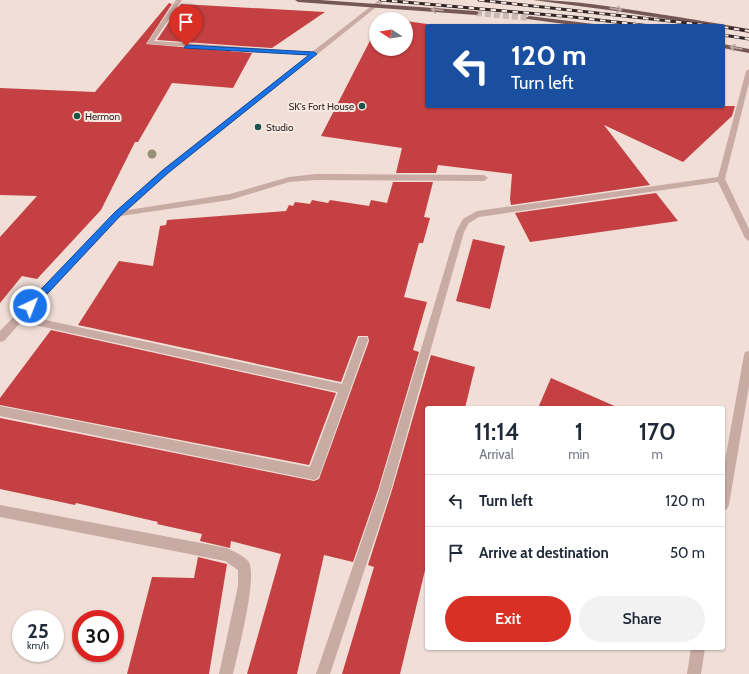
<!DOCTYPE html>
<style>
:root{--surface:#fff;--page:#f2f2f3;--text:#1f2937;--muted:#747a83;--line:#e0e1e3;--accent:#d93025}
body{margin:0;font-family:Cabin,sans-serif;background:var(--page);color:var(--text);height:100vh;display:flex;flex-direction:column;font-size:15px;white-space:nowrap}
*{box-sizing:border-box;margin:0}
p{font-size:13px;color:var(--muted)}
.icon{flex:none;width:22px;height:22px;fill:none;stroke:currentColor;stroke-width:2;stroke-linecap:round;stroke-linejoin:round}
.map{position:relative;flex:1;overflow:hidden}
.drawer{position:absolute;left:425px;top:406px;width:300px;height:244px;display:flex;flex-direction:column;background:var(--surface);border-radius:4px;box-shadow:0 1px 3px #0004}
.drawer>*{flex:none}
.banner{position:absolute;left:425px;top:24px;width:300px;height:84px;border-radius:4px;box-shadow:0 1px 3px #0004;background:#1a4fa0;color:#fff;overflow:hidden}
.needle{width:26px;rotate:282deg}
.controls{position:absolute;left:369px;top:12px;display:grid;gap:8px}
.controls a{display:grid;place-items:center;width:44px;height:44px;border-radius:50%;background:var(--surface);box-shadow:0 1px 3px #0004;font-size:20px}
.speed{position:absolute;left:12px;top:610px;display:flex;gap:8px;font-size:20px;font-weight:700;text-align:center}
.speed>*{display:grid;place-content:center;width:52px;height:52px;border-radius:50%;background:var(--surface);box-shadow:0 1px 3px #0004;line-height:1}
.speed small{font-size:10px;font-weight:400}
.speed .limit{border:6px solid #d22;background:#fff;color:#111}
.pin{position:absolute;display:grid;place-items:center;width:34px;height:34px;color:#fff;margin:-41px -17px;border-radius:50% 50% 50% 0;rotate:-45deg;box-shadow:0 0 4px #0007}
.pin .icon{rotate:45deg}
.me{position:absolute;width:44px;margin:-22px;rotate:43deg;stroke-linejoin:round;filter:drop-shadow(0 0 3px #0008)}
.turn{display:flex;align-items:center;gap:14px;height:84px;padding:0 20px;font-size:18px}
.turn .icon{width:52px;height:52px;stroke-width:2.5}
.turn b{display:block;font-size:28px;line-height:34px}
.eta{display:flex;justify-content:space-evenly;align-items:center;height:68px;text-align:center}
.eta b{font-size:24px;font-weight:600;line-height:28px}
.button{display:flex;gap:8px;margin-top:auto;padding:8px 20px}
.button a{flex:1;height:46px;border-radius:24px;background:var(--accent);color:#fff;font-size:16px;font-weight:600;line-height:46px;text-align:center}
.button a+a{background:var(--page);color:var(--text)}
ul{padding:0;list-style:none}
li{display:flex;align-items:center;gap:12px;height:52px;padding:0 20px;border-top:1px solid var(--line)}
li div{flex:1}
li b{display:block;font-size:15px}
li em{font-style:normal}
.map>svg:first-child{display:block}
.building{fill:#c54042}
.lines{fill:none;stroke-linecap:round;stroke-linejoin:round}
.major-tunnel{stroke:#cab9b3;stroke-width:6;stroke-dasharray:6 3;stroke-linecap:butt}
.minor{fill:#c8aba3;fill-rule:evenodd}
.major{fill:#755856;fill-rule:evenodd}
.rail-casing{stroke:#332625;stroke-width:3}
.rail{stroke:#f8e9e3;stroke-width:2;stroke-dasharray:5.5;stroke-linecap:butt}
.tree{fill:#969077}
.oneway{stroke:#bda8a4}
.route{fill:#1a73e8;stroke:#114b97}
.poi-dot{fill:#1b5449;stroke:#f8e9e3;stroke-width:1.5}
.labels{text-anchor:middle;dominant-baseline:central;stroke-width:4;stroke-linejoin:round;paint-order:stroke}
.far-poi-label{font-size:10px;fill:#332625;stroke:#f8e9e3;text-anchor:start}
</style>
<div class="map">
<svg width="749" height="674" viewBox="0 0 749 674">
<rect width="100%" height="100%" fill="#f0ded7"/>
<g class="building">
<polygon points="169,3 172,4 146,44 252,53 233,88 172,83 138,142 135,142 101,210 37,279 22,276 0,303 0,237 37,196 0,195 0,88 95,92"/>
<polygon points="181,4 325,12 272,48 157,40"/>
<polygon points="406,21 427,24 427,106 735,106 732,116 683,162 604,125 650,185 511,205 510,199 512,174 438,165 436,173 396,173 402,148 321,136 376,29 376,49 406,49"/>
<polygon points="393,182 433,182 424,217 430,218 423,243 419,243 404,297 427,302 413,350 419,352 378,490 353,562 324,555 297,674 247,674 281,554 231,541 230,548 200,541 202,534 157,524 158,522 76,503 75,505 0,489 0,418 314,481 319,479 369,341 368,336 358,336 341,382 78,325 119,261 153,266 160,226 166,225 167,220 286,211 289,205 293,206 295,202 310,204 312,200 328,203 330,200 369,206 371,200 387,203"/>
<polygon points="656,193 678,221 530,242 515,213"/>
<polygon points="473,239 505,246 490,309 456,301"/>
<polygon points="51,330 336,393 309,465 0,405 0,398"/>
<polygon points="431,355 475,367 465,408 427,408 427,562 400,674 342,674 374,567 368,565 392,490"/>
<polygon points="551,378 619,408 538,408"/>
<polygon points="198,557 227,564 209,674 127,674 152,577 194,578"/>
</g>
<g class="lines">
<polyline class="major-tunnel" points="476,13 529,18"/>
<g class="minor">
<polygon points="176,0 182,0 154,41 312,52 379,0 385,0 169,173 128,210 230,194 289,177 316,174 484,175 488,178 484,181 316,180 289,182 230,200 121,216 27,316 342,384 359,337 367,337 368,340 320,474 318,478 314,480 0,416 0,406 310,467 338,392 21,322 4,341 0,342 0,331 115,212 163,169 308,55 148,44 147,43"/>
<polygon points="749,69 749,83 725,179 749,229 749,241 745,238 718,182 479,217 469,223 464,232 391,490 330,674 316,674 379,490 456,232 463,219 477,211 718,177 746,71"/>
<polygon points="749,351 749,386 729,505 727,509 723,511 723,471 744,355 745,352"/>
<path d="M0,505L227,548C233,551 244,556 248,561C259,573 237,656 233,674H219L238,586V570L225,561L0,517Z"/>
<polygon points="691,648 705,648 701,674 687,674"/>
</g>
<g class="major">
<polygon points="295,0 320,0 476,11 479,13 476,15 298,2"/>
<path d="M533,0C573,0 613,7 652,13C685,18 717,23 749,29V33L723,28V26H711L616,11Z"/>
<polygon points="529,16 594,24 597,26 580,26 527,19 526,18"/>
<polygon points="723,44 749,49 749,53 723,48"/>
</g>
<defs>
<g id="rail">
<polyline points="381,0 573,17 650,26"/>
<polyline points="479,0 715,26"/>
<polyline points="723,27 749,31"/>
<polyline points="723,35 749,39"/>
</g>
</defs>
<use href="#rail" class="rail-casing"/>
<use href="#rail" class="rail"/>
</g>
<circle class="tree" cx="152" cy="154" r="4.5"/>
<defs><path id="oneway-shaft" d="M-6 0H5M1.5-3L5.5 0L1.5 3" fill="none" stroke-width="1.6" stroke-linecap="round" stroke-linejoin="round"/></defs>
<g class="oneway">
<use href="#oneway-shaft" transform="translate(616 9) rotate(8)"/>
<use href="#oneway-shaft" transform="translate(437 10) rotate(-175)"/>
<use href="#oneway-shaft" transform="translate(736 48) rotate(-170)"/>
</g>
<polygon class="route" points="186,45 314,52 317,54 168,173 120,216 33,309 27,309 27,304 115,212 163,170 309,55 184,48"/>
<g class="poi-dot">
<circle cx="362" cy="106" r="4"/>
<circle cx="77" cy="116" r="4"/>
<circle cx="258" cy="127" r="4"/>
</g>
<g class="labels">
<g class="far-poi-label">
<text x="354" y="106" text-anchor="end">SK's Fort House</text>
<text x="85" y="116">Hermon</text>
<text x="266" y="127">Studio</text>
</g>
</g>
</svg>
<div class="controls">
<a><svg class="needle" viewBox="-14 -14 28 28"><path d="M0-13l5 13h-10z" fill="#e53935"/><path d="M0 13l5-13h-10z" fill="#747a83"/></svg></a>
</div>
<div class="speed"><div>25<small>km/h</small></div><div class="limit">30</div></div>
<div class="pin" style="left:186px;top:46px;background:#d93025"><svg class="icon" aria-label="arrive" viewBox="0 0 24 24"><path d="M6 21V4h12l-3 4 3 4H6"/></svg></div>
<svg class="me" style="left:30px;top:306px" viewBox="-20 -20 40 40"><circle r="17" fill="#1a73e8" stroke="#fff" stroke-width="3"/><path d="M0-11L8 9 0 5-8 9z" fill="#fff"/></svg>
<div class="banner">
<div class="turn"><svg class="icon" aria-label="left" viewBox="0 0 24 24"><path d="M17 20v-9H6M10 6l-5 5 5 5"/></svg><div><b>120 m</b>Turn left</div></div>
</div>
<section class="drawer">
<div class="eta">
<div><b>11:14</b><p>Arrival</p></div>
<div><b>1</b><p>min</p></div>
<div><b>170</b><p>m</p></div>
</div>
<ul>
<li><svg class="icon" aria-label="left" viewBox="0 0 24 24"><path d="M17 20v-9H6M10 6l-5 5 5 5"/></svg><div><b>Turn left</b></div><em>120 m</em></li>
<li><svg class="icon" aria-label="arrive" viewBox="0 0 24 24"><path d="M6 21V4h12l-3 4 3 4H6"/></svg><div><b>Arrive at destination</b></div><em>50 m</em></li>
</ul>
<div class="button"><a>Exit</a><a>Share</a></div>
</section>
</div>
